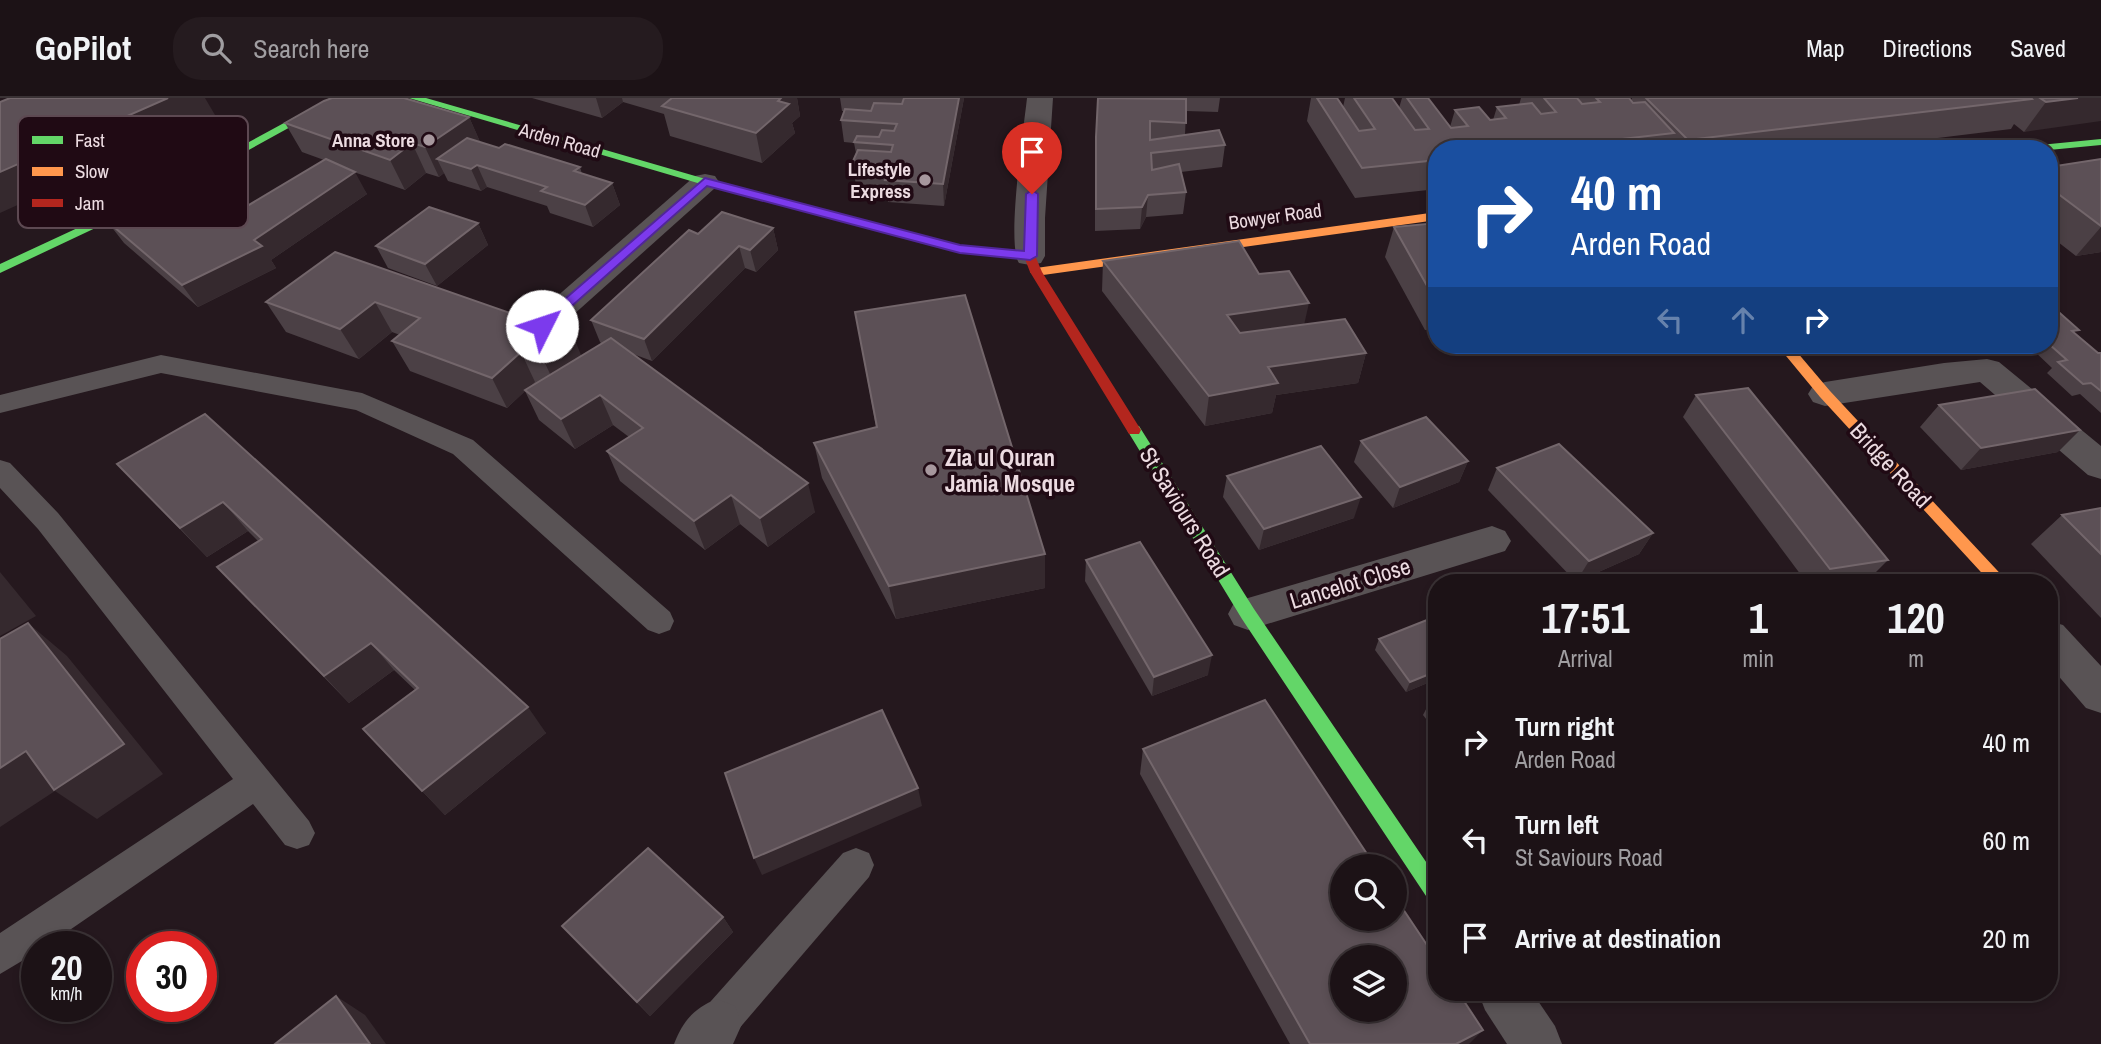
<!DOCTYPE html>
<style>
:root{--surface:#1c1216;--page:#251b1f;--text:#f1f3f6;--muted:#a09ea1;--line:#3a3235}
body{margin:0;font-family:"Archivo Narrow",sans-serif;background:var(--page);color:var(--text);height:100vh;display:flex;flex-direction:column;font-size:26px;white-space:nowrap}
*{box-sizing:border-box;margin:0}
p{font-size:23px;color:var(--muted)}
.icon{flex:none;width:38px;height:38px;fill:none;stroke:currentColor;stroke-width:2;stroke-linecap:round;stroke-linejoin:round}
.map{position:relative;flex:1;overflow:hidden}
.sheet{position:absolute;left:1428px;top:476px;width:630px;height:427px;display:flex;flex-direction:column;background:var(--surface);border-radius:28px;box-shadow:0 4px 10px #0003,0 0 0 2px var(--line)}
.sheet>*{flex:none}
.hud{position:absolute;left:1428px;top:42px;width:630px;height:214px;border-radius:28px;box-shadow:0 4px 10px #0003,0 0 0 2px var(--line);background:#1a4fa0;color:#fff;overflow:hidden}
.tools{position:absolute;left:1330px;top:756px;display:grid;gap:14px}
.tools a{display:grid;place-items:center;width:77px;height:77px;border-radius:50%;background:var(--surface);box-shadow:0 4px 10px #0003,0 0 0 2px var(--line);font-size:35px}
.speed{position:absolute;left:21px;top:833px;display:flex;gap:14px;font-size:35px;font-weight:700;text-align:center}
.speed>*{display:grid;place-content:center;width:91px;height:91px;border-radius:50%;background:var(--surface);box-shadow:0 4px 10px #0003,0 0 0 2px var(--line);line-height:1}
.speed small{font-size:18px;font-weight:400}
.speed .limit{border:10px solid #d22;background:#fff;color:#111}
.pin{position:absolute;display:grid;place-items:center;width:60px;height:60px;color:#fff;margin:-72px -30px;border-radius:50% 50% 50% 0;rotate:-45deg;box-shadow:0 0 7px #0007}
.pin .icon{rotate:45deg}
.me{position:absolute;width:77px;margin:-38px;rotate:49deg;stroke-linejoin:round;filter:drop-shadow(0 0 5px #0008)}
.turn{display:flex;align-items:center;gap:24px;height:147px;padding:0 28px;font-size:32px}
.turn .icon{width:91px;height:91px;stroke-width:2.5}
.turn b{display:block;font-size:49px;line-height:60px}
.lanes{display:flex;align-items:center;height:66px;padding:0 28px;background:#0003;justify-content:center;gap:35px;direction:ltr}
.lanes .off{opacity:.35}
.eta{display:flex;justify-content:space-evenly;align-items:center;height:119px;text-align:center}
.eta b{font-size:42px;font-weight:700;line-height:49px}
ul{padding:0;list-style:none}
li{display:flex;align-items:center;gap:21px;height:98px;padding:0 28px}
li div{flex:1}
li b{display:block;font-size:26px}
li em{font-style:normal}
header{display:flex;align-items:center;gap:42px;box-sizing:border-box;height:98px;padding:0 35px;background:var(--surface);border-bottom:2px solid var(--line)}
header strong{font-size:33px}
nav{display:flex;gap:38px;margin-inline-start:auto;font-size:24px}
.search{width:490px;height:63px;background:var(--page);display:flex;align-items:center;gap:18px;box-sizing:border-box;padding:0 24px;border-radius:28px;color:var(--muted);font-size:26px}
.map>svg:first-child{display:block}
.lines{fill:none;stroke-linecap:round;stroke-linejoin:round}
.lane{fill:#595355;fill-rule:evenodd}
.street{fill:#595355;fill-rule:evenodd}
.fast{fill:#63d668;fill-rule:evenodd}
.slow{fill:#ff974d;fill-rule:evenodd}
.jam{fill:#b3261e;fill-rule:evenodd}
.wall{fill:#4b4045}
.shaded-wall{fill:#35292e}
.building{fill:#5c5056;stroke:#73666b;stroke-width:2;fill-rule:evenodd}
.route{fill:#7c3aed;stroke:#51269a;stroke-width:2}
.poi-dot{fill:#a6979d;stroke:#200a14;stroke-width:2.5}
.labels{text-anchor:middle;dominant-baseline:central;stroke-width:7;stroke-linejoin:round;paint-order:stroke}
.far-poi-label{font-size:19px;font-weight:bold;fill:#ecdbe1;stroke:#200a14;text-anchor:end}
.far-street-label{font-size:19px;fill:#ecdbe1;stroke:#200a14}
.poi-label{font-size:23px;font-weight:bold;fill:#ecdbe1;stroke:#200a14;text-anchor:start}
.street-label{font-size:23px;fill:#ecdbe1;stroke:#200a14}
.key{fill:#200a14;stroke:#5d4952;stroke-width:2}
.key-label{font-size:19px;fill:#ecdbe1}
</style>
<header>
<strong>GoPilot</strong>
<div class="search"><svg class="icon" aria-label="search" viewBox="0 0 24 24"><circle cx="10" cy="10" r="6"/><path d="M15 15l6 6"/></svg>Search here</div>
<nav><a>Map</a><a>Directions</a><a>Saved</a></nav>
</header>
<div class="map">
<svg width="2101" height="946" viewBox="0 0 2101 946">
<rect width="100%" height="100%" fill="#25181e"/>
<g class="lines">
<g class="lane">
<polygon points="161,257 362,295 473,342 670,514 674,523 670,532 659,536 648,532 453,356 356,312 161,275 0,315 0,297"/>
<polygon points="0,362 10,365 58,415 309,723 315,735 309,747 297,751 285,747 253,706 45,849 37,849 37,854 0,876 0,835 233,681 38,431 0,390"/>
<polygon points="856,750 869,755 874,767 869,779 731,940 717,945 703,940 698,926 703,912 843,755"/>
</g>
<g class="street">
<path d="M1027,0H1053L1045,120V158L1041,165L1030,167L1019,165C1006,145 1024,29 1027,0Z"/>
<polygon points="705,76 715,78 719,84 715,90 553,235 542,239 531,235 526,228 531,221 695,78"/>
<polygon points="1987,261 1999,264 2101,348 2101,381 2088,377 1980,284 1825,308 1813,304 1808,296 1813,288 1825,284 1944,265"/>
<polygon points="1492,428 1505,433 1511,443 1505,453 1248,532 1234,527 1228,516 1234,505 1248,500"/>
<polygon points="2049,523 2063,527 2101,568 2101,615 2086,610 2049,567"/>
<polygon points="1478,894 1532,894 1555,928 1562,946 1507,946 1485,912"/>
<path d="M717,901L735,908L742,926L733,946H674C683,923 694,910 717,901Z"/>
</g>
<g class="fast">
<polygon points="330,0 343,0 176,92 0,175 0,166 168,88"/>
<polygon points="409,0 426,0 709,82 960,147 997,151 1003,155 997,159 956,154 701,86"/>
<polygon points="2101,41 2101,47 2049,52 2025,51 2030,48"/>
<polygon points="1134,327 1139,328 1254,511 1437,780 1437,806 1430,804 1242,521 1127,332"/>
</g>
<g class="slow">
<polygon points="1437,114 1437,122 1036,178 1030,174 1036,170"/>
<polygon points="1777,247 1791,247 1830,293 2009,485 1991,485 1820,299"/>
</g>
<polygon class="jam" points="997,151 1034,155 1042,174 1141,332 1139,336 1129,336 1030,174 1025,161 993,158 993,152"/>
</g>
<g class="wall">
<polygon points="532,0 797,0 800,18 792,25 795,35 762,65 670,38 664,16 623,4 602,20"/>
<polygon points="840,0 964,0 944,108 888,104 886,89 856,87 852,65 856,55 854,45 844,44 841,22 844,13 842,13"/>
<polygon points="1098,0 1220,0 1218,14 1186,13 1185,37 1225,47 1222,69 1181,74 1186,94 1183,116 1146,119 1140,131 1095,133 1095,61"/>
<polygon points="1311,0 1317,0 1343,9 1345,0 1392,0 1399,10 1402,0 1428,0 1450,29 1455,12 1490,22 1493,22 1497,9 1519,7 1521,0 1629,0 1631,3 1632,0 2101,0 2024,34 2014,26 2011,31 1848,51 1437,51 1437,91 1355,100 1307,23"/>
<polygon points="469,19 480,44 499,50 580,69 582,76 612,85 620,107 593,129 550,115 547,108 487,89 481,93 448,83 444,75 439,79 426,75 405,92 351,73 367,96 271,162 276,170 198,209 124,145 107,123 227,120 324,62 302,54 285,25"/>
<polygon points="2101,61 2101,154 2076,158 2049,137 2049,69"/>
<polygon points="478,125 488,147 437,188 388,170 376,148"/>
<polygon points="1437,125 1437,231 1425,232 1385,159 1394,129"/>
<polygon points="773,130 778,152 756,174 745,170 652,263 633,256 815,414 768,449 740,426 705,452 620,383 607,353 629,339 613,327 575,351 539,322 525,293 507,310 410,273 392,243 400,237 392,234 359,261 286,234 266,204 335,154 581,258 602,246 600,244 591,222 698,136"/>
<polygon points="1103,163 1259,176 1304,227 1366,255 1358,285 1276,297 1272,315 1205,328 1102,193"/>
<polygon points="855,214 1045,490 896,521 822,380 814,345 876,329"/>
<polygon points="2076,236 2098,255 2101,255 2101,315 2080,296 2072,298 2047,275 2052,270 2031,250 2021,252 2015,247 2049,247"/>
<polygon points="1696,297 1888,462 1868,482 1854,485 1807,485 1683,319"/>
<polygon points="1939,307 2058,354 1961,372 1920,329"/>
<polygon points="205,316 546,635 445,717 363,631 415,592 394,572 349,605 217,469 258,443 248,433 207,459 117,366"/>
<polygon points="1361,343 1468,363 1459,384 1393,410 1354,364"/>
<polygon points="1497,370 1653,435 1639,456 1576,484 1488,392"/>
<polygon points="1227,378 1354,420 1259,452 1223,399"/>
<polygon points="2101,410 2101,520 2031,446 2062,417"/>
<polygon points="1086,462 1208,577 1152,598 1085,483"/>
<polygon points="1437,518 1437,581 1406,594 1375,552 1379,541"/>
<polygon points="1437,590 1437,635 1423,617"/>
<polygon points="1143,651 1469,946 1290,946 1140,676"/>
<polygon points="723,819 733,834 650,918 562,828"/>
</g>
<g class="shaded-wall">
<polygon points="168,0 205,0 215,17 0,115 0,74"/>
<polygon points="596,0 622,0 623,4 602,20"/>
<polygon points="781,0 797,0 800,18 792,25 795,35 762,65 756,35 778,3"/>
<polygon points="959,0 964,0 944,108 943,86"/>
<polygon points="2078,0 2101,0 2101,23 2024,34 2046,4"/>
<polygon points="469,19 482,48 437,61 444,75 439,79 425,49"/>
<polygon points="412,45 426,75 405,92 390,62"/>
<polygon points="477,67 487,89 481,93 471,71"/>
<polygon points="355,74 367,96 271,162 276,170 198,209 182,187 254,142"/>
<polygon points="612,85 620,107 593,129 585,107"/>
<polygon points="1148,97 1146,119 1140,131 1142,109"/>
<polygon points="478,125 488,147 437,188 425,166"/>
<polygon points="2101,129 2101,154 2076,158"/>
<polygon points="773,130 778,152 756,174 750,152"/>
<polygon points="739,148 745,170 652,263 644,241"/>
<polygon points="375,204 392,234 359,261 340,231"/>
<polygon points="1309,205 1302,236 1223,247 1227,217"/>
<polygon points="573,237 585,267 558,293 544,263"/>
<polygon points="2025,247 2034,247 2031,250 2021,252"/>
<polygon points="521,254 535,284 507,310 492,280"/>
<polygon points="1366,255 1358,285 1276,297 1272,315 1205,328 1209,298 1268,269"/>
<polygon points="600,297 613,327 575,351 561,321"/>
<polygon points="2080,332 2058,354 1961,372 1981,350"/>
<polygon points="1468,363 1459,384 1393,410 1400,389"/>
<polygon points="808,385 815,414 768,449 760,420"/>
<polygon points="731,397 740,426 705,452 694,423"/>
<polygon points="1361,399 1354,420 1259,452 1264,431"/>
<polygon points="223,404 248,433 207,459 180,430"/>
<polygon points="1653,435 1639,456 1576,484 1589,463"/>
<polygon points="1045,456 1045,490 896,521 889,488"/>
<polygon points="0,474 36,518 0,538"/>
<polygon points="28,525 67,558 163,676 97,721 55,693 0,729 0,670 26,653"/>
<polygon points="371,545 394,572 349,605 324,578"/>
<polygon points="1212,557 1208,577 1152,598 1154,579"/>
<polygon points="1437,573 1437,581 1406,594 1410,584"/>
<polygon points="528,609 546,635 445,717 422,693"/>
<polygon points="918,690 922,708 762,777 754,760"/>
<polygon points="723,819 733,834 650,918 637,904"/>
<polygon points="336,898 365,917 386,946 370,946"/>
<polygon points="1483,932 1469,946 1456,946"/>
</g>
<g class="building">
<polygon points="10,0 168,0 0,74 0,4"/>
<polygon points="332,0 404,0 469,19 425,49 412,45 390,62 285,25 324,3"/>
<polygon points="672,0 781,0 778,3 789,6 756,35 662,8"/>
<polygon points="904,0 959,0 943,86 885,82 891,67 852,65 858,52 891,54 893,47 854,44 857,38 879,39 882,32 894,33 897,26 841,22 845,11 871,13 874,5 902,6"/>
<polygon points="1098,0 1186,1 1186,25 1150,23 1150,42 1219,32 1225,47 1151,55 1152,72 1179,66 1186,94 1148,97 1142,109 1096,111 1096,39"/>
<polygon points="1317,0 1337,0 1359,33 1375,31 1354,0 1392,0 1415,32 1429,31 1407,0 1428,0 1451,30 1468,28 1455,12 1479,9 1490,22 1506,20 1497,9 1532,5 1541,16 1556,14 1544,0 1577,0 1582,6 1600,4 1596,0 1629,0 1633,5 1645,4 1674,35 1535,51 1437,51 1437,62 1362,70"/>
<polygon points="1646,0 2031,0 2032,1 1688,42"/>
<polygon points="2040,0 2078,0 2046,4"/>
<polygon points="467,40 499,50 505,46 580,69 574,73 612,85 585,107 541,93 547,89 477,67 471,71 437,61"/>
<polygon points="326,61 355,74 254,142 262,148 182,187 107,123 185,88 227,120"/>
<polygon points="2101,61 2101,128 2049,89 2049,69"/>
<polygon points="429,109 478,125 425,166 376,148"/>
<polygon points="2049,109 2057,115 2049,116"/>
<polygon points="722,114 773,130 750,152 739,148 644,241 591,222 689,132 698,136"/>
<polygon points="1437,125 1437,202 1435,202 1394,129"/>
<polygon points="1239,143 1259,176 1289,173 1309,205 1227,217 1240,235 1345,221 1366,255 1268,269 1278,285 1209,298 1103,163"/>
<polygon points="335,154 573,237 544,263 521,254 492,280 392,243 420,220 375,204 340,231 266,204"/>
<polygon points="965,197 1045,456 889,488 814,345 877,329 855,214"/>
<polygon points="2053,209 2079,232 2072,233 2098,255 2101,255 2101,293 2091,285 2083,286 2058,264 2067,262 2049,246 2049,210"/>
<polygon points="611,240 808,385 760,420 731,397 694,423 607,353 643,330 600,297 561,321 525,292"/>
<polygon points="1748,290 1888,462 1830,471 1696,297"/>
<polygon points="2035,291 2080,332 1981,350 1939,307"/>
<polygon points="205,316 528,609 422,693 363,631 418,590 371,545 324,578 217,469 262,441 223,404 180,430 117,366"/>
<polygon points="1426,319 1468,363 1400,389 1361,343"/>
<polygon points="1559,346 1653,435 1589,463 1497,370"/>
<polygon points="1321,348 1361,399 1264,431 1227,378"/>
<polygon points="2101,410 2101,456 2062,417"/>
<polygon points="1140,444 1212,557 1154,579 1086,462"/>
<polygon points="1437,518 1437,573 1410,584 1379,541"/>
<polygon points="28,525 124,646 54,692 26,653 0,670 0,541"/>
<path d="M1265,602L1375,768H1342V821H1395V799L1437,862V894H1458L1483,932L1456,946H1310L1143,651ZM1342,859H1395V912H1342Z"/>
<polygon points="882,612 918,690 754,760 725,675"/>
<polygon points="648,750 723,819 637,904 562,828"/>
<polygon points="336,898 370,946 275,946"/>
</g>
<polygon class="route" points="705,80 960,147 1024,153 1026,96 1032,92 1038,96 1037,158 1030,162 960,155 707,88 546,231 537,231 537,225"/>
<g class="poi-dot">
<circle cx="429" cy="42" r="7"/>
<circle cx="925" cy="82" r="7"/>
<circle cx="931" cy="372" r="7"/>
</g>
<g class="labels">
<g class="far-poi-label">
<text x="415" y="42">Anna Store</text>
<text x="911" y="71">Lifestyle<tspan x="911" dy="22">Express</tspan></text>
</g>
<g class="far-street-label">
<text transform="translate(560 42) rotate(16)">Arden Road</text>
<text transform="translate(1275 118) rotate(-8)">Bowyer Road</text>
</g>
<g class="poi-label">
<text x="945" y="359">Zia ul Quran<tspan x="945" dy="26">Jamia Mosque</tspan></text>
</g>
<g class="street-label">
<text transform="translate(1891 367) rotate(47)">Bridge Road</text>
<text transform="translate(1185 414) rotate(58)">St Saviours Road</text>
<text transform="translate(1350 485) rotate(-17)">Lancelot Close</text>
</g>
</g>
<rect x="18" y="18" width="230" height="112" rx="10" class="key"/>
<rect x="32" y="38" width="31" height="8" fill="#63d668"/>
<rect x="32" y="69" width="31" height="9" fill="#ff974d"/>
<rect x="32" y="101" width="31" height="8" fill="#b3261e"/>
<g class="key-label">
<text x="75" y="49">Fast</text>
<text x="75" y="80">Slow</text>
<text x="75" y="112">Jam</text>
</g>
</svg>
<div class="tools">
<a><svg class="icon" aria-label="search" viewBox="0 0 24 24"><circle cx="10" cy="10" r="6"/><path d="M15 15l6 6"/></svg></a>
<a><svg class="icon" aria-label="layers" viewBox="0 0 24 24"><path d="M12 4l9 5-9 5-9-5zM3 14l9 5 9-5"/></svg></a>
</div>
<div class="speed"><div>20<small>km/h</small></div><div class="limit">30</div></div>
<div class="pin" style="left:1032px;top:96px;background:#d93025"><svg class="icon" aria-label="arrive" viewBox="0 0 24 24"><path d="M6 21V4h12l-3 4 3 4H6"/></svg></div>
<svg class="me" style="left:542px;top:228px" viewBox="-20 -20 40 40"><circle r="19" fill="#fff"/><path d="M0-13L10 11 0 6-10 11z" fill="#7c3aed"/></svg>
<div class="hud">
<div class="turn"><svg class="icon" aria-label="right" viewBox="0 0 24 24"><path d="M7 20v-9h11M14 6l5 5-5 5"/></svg><div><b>40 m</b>Arden Road</div></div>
<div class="lanes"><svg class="icon off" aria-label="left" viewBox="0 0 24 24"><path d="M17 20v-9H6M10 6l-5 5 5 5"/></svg><svg class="icon off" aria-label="ahead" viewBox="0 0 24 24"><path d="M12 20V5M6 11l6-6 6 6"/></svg><svg class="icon" aria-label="right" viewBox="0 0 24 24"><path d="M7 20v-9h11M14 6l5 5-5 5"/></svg></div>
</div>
<section class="sheet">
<div class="eta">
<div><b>17:51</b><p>Arrival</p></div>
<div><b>1</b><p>min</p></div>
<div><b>120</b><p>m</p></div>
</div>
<ul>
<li><svg class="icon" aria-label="right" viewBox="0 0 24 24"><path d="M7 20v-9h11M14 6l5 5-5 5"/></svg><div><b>Turn right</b><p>Arden Road</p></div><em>40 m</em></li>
<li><svg class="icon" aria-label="left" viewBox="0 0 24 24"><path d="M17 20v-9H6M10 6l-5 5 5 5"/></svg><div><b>Turn left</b><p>St Saviours Road</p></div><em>60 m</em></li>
<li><svg class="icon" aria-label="arrive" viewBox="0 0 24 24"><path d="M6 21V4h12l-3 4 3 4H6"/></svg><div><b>Arrive at destination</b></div><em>20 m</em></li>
</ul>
</section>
</div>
